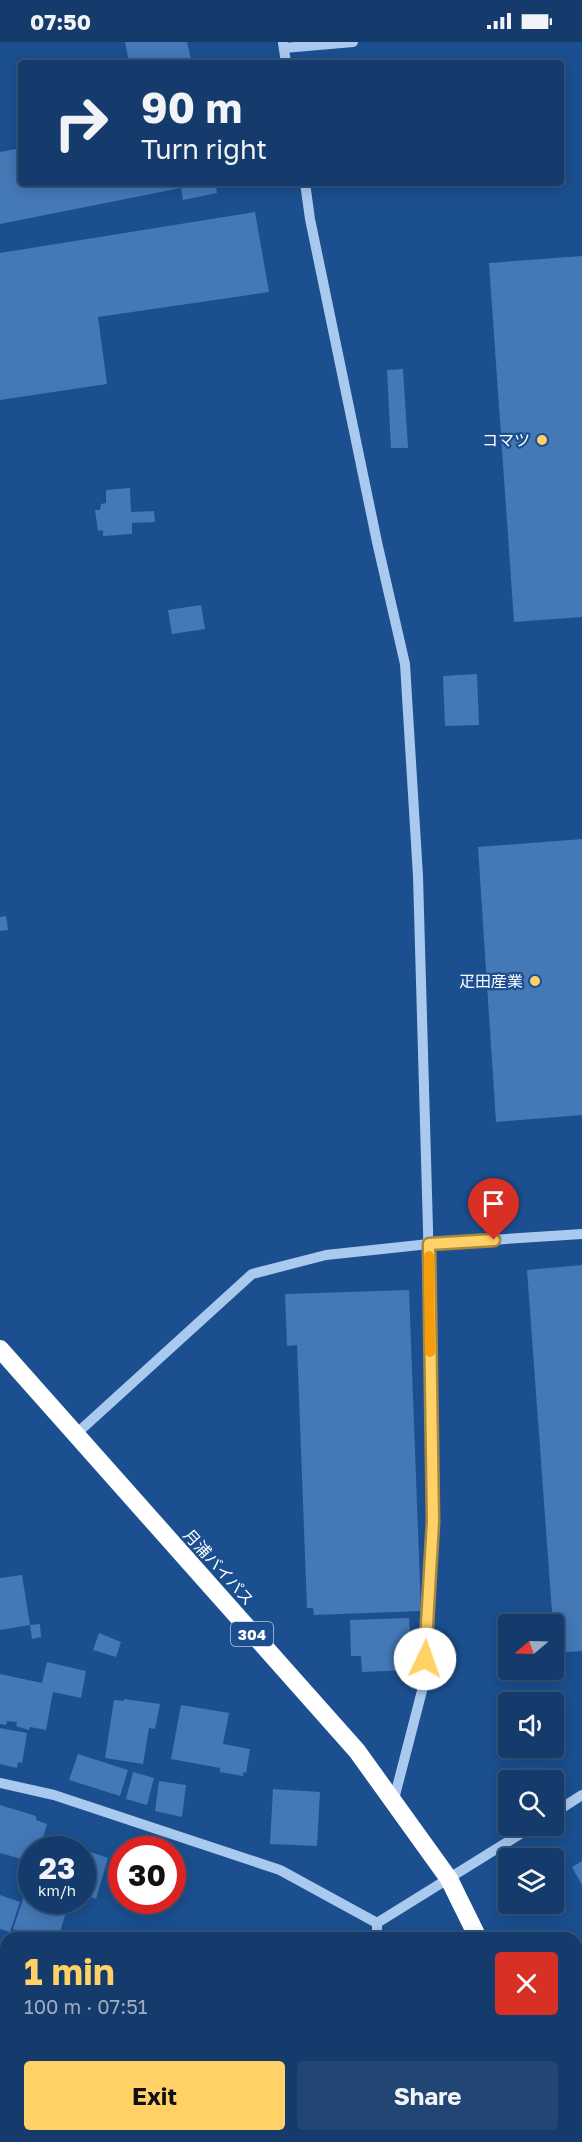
<!DOCTYPE html>
<meta charset="utf-8">
<style>
:root{--surface:#143b6b;--page:#214673;--text:#f1f3f6;--muted:#9dadc1;--line:#33557e;--accent:#ffd166}
body{margin:0;font-family:"Golos Text","Noto Sans JP",sans-serif;background:var(--page);color:var(--text);height:100vh;display:flex;flex-direction:column;font-size:22px;white-space:nowrap}
*{box-sizing:border-box;margin:0}
p{font-size:20px;color:var(--muted)}
.icon{flex:none;width:33px;height:33px;fill:none;stroke:currentColor;stroke-width:2;stroke-linecap:round;stroke-linejoin:round}
.map{position:relative;flex:1;overflow:hidden}
.details{position:absolute;left:0px;top:1890px;width:582px;height:210px;display:flex;flex-direction:column;background:var(--surface);border-radius:18px 18px 0 0;box-shadow:0 3px 15px #0003,0 0 0 2px var(--line)}
.details>*{flex:none}
.hud{position:absolute;left:18px;top:18px;width:546px;height:126px;border-radius:6px;box-shadow:0 3px 15px #0003,0 0 0 2px var(--line);background:#143b6b;color:var(--text);overflow:hidden}
.needle{width:39px;rotate:251deg}
.fabs{position:absolute;left:498px;top:1572px;display:grid;gap:12px}
.fabs a{display:grid;place-items:center;width:66px;height:66px;border-radius:6px;background:var(--surface);box-shadow:0 3px 15px #0003,0 0 0 2px var(--line);font-size:30px}
.speed{position:absolute;left:18px;top:1794px;display:flex;gap:12px;font-size:30px;font-weight:700;text-align:center}
.speed>*{display:grid;place-content:center;width:78px;height:78px;border-radius:50%;background:var(--surface);box-shadow:0 3px 15px #0003,0 0 0 2px var(--line);line-height:1}
.speed small{font-size:15px;font-weight:400}
.speed .limit{border:9px solid #d22;background:#fff;color:#111}
.pin{position:absolute;display:grid;place-items:center;width:51px;height:51px;color:#fff;margin:-62px -26px;border-radius:50% 50% 50% 0;rotate:-45deg;box-shadow:0 0 6px #0007}
.pin .icon{rotate:45deg}
.me{position:absolute;width:66px;margin:-33px;rotate:3deg;stroke-linejoin:round;filter:drop-shadow(0 0 4px #0008)}
.turn{display:flex;align-items:center;gap:21px;height:126px;padding:0 24px;font-size:27px}
.turn .icon{width:78px;height:78px;stroke-width:2.5}
.turn b{display:block;font-size:42px;line-height:51px}
.round{display:grid;place-items:center;flex:none;width:63px;height:63px;border-radius:6px;background:var(--page)}
.head{display:flex;align-items:center;justify-content:space-between;height:102px;padding:0 24px}
h1{font-size:36px;font-weight:700;line-height:45px;color:var(--accent)}
.action{display:flex;gap:12px;margin-top:auto;padding:12px 24px}
.action a{flex:1;height:69px;border-radius:6px;background:var(--accent);color:#111;font-size:24px;font-weight:700;line-height:69px;text-align:center}
.action a+a{background:var(--page);color:var(--text)}
.status{display:flex;justify-content:space-between;align-items:center;height:42px;padding:0 30px;background:var(--surface);direction:ltr}
.status svg{height:16px;fill:currentColor}
.map>svg:first-child{display:block}
.lines{fill:none;stroke-linecap:round;stroke-linejoin:round}
.stream{stroke:#9cc4f0;stroke-width:9}
.building{fill:#4478b7}
.minor{stroke:#a9c9ee;stroke-width:10}
.highway{stroke:#fff;stroke-width:18}
.route-casing{stroke:#a68842;stroke-width:15}
.route{stroke:#ffd166;stroke-width:10}
.slow{stroke:#f59e0b;stroke-width:10}
.poi-dot{fill:#ffd166;stroke:#1b4f8f;stroke-width:2}
.labels{text-anchor:middle;dominant-baseline:central;stroke-width:4.5;stroke-linejoin:round;paint-order:stroke}
.shield{fill:#1b4f8f;stroke:#bbcadd;stroke-width:1.5}
.shield-label{font-size:15px;font-weight:bold;fill:#fff}
.poi-label{font-size:16px;fill:#fff;stroke:#1b4f8f;text-anchor:end}
.street-label{font-size:16px;fill:#fff;stroke:#1b4f8f}
</style>
<div class="status"><b>07:50</b><svg viewBox="0 0 49 12"><path d="M0 12V9h3v3zM5 12V6h3v6zM10 12V3h3v9zM15 12V0h3v12zM26 1h20v11H26zM47 4h2v5h-2z"/></svg></div>
<div class="map">
<svg width="582" height="2100" viewBox="0 0 582 2100">
<rect width="100%" height="100%" fill="#1b4f8f"/>
<g class="lines">
<polyline class="stream" points="337,2100 337,2094"/>
</g>
<g class="building">
<polygon points="125,0 187,0 192,21 129,21"/>
<polygon points="21,106 21,141 215,141 217,151 183,158 181,146 0,182 0,110"/>
<polygon points="255,170 269,250 98,275 107,342 0,358 0,211"/>
<polygon points="582,214 582,575 514,580 489,221"/>
<polygon points="403,327 408,406 391,406 387,328"/>
<polygon points="130,446 131,470 154,469 155,480 132,481 132,492 103,494 103,488 98,489 95,468 100,468 101,462 106,461 106,448"/>
<polygon points="201,563 205,587 172,592 168,568"/>
<polygon points="477,632 479,683 445,684 443,634"/>
<polygon points="582,797 582,1073 496,1080 478,805"/>
<polygon points="6,874 8,888 0,889 0,875"/>
<polygon points="582,1223 582,1609 555,1611 527,1228"/>
<polygon points="409,1248 421,1569 314,1573 313,1566 307,1566 297,1303 287,1304 285,1252"/>
<polygon points="22,1533 30,1583 0,1588 0,1536"/>
<polygon points="409,1576 412,1628 362,1630 361,1614 351,1614 350,1578"/>
<polygon points="40,1582 41,1595 32,1597 30,1583"/>
<polygon points="99,1591 121,1600 116,1615 93,1608"/>
<polygon points="47,1620 86,1629 81,1656 53,1650 46,1688 30,1685 29,1688 16,1684 17,1680 7,1679 6,1683 0,1682 0,1632 42,1641"/>
<polygon points="124,1657 160,1662 155,1687 149,1686 143,1722 105,1716 114,1658 124,1659"/>
<polygon points="181,1663 229,1671 223,1702 250,1707 246,1731 243,1730 243,1734 220,1730 220,1726 171,1717"/>
<polygon points="0,1686 27,1691 22,1721 18,1720 17,1726 0,1722"/>
<polygon points="78,1712 128,1728 120,1754 69,1738"/>
<polygon points="133,1730 154,1736 147,1763 126,1757"/>
<polygon points="159,1739 186,1743 182,1775 155,1769"/>
<polygon points="273,1747 320,1750 317,1804 270,1802"/>
<polygon points="0,1763 36,1774 36,1778 47,1782 40,1805 47,1808 32,1808 32,1820 0,1811"/>
<polygon points="58,1799 82,1807 81,1808 55,1808"/>
<polygon points="82,1807 108,1816 96,1857 82,1852"/>
<polygon points="582,1819 582,1843 572,1825"/>
<polygon points="31,1833 32,1858 70,1858 58,1896 40,1896 13,1887"/>
<polygon points="0,1853 20,1860 10,1890 0,1887"/>
<polygon points="0,2020 6,2022 6,2039 0,2056"/>
</g>
<g class="lines">
<g class="minor">
<polyline points="283,1 286,21"/>
<polyline points="284,6 353,0"/>
<polyline points="305,141 310,177 377,500 405,622 418,834 428,1187 433,1479 424,1641 393,1761"/>
<polyline points="75,1393 252,1232 326,1213 429,1202 582,1192"/>
<polyline points="0,1741 54,1753 280,1828 377,1881"/>
<polyline points="554,1771 582,1753"/>
<polyline points="377,1881 533,1784"/>
<polyline points="377,1896 377,1881"/>
<polyline points="366,2100 368,2094"/>
</g>
<g class="highway">
<polyline points="0,1307 357,1709 449,1837 478,1896"/>
<polyline points="559,2094 561,2100"/>
</g>
</g>
<g class="lines">
<defs>
<polyline id="route" points="425,1617 433,1479 429,1202 494,1198"/>
</defs>
<use href="#route" class="route-casing"/>
<use href="#route" class="route"/>
<polyline class="slow" points="429,1214 430,1310"/>
</g>
<g class="poi-dot">
<circle cx="542" cy="398" r="6"/>
<circle cx="535" cy="939" r="6"/>
</g>
<g class="labels">
<rect class="shield" x="231" y="1580" width="42" height="24" rx="4.5"/>
<g class="shield-label">
<text x="252" y="1592">304</text>
</g>
<g class="poi-label">
<text x="530" y="398">コマツ</text>
<text x="523" y="939">疋田産業</text>
</g>
<g class="street-label">
<text transform="translate(219 1525) rotate(48)">月浦バイパス</text>
</g>
</g>
</svg>
<div class="fabs">
<a><svg class="needle" viewBox="-14 -14 28 28"><path d="M0-13l5 13h-10z" fill="#e53935"/><path d="M0 13l5-13h-10z" fill="#9dadc1"/></svg></a>
<a><svg class="icon" aria-label="sound" viewBox="0 0 24 24"><path d="M4 9h4l5-4v14l-5-4H4zM17 9q2 3 0 6"/></svg></a>
<a><svg class="icon" aria-label="search" viewBox="0 0 24 24"><circle cx="10" cy="10" r="6"/><path d="M15 15l6 6"/></svg></a>
<a><svg class="icon" aria-label="layers" viewBox="0 0 24 24"><path d="M12 4l9 5-9 5-9-5zM3 14l9 5 9-5"/></svg></a>
</div>
<div class="speed"><div>23<small>km/h</small></div><div class="limit">30</div></div>
<div class="pin" style="left:494px;top:1198px;background:#d93025"><svg class="icon" aria-label="arrive" viewBox="0 0 24 24"><path d="M6 21V4h12l-3 4 3 4H6"/></svg></div>
<svg class="me" style="left:425px;top:1617px" viewBox="-20 -20 40 40"><circle r="19" fill="#fff"/><path d="M0-13L10 11 0 6-10 11z" fill="#ffd166"/></svg>
<div class="hud">
<div class="turn"><svg class="icon" aria-label="right" viewBox="0 0 24 24"><path d="M7 20v-9h11M14 6l5 5-5 5"/></svg><div><b>90 m</b>Turn right</div></div>
</div>
<section class="details">
<div class="head"><div><h1>1 min</h1><p>100 m · 07:51</p></div><a class="round" style="background:#d93025;color:#fff"><svg class="icon" aria-label="close" viewBox="0 0 24 24"><path d="M6 6l12 12M18 6L6 18"/></svg></a></div>
<div class="action"><a>Exit</a><a>Share</a></div>
</section>
</div>
